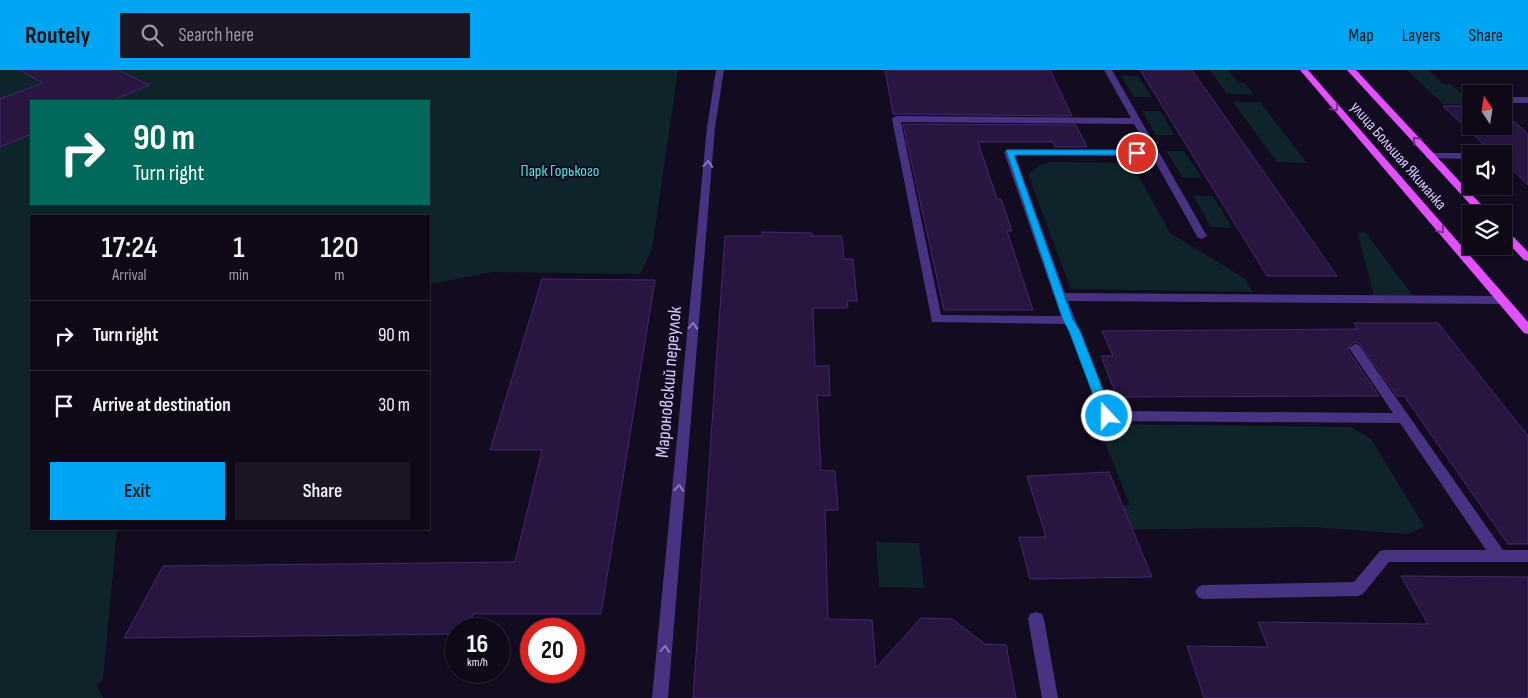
<!DOCTYPE html>
<meta charset="utf-8">
<style>
:root{--surface:#0e0817;--page:#1c1624;--text:#f1f3f6;--muted:#9b9aa1;--line:#2e2936;--accent:#00a6f4}
body{margin:0;font-family:"Sofia Sans Condensed",sans-serif;background:var(--page);color:var(--text);height:100vh;display:flex;flex-direction:column;font-size:19px;white-space:nowrap}
*{box-sizing:border-box;margin:0}
p{font-size:16px;color:var(--muted)}
.icon{flex:none;width:28px;height:28px;fill:none;stroke:currentColor;stroke-width:2;stroke-linecap:round;stroke-linejoin:round}
.map{position:relative;flex:1;overflow:hidden}
.side{position:absolute;left:30px;top:145px;width:400px;height:315px;display:flex;flex-direction:column;background:var(--surface);border-radius:0px;box-shadow:0 1px 4px #0004,0 0 0 1px var(--line)}
.side>*{flex:none}
.hud{position:absolute;left:30px;top:30px;width:400px;height:105px;border-radius:0px;box-shadow:0 1px 4px #0004,0 0 0 1px var(--line);background:#00695c;color:#fff;overflow:hidden}
.needle{width:32px;rotate:348deg}
.fabs{position:absolute;left:1462px;top:15px;display:grid;gap:10px}
.fabs a{display:grid;place-items:center;width:50px;height:50px;border-radius:0px;background:var(--surface);box-shadow:0 1px 4px #0004,0 0 0 1px var(--line);font-size:25px}
.speed{position:absolute;left:445px;top:548px;display:flex;gap:10px;font-size:25px;font-weight:700;text-align:center}
.speed>*{display:grid;place-content:center;width:65px;height:65px;border-radius:50%;background:var(--surface);box-shadow:0 1px 4px #0004,0 0 0 1px var(--line);line-height:1}
.speed small{font-size:12px;font-weight:400}
.speed .limit{border:8px solid #d22;background:#fff;color:#111}
.pin{position:absolute;display:grid;place-items:center;width:42px;height:42px;color:#fff;margin:-21px;border:2px solid #fff;border-radius:50%;box-shadow:0 1px 5px #0007}
.me{position:absolute;width:55px;margin:-28px;rotate:339deg;stroke-linejoin:round;filter:drop-shadow(0 0 4px #0008)}
.turn{display:flex;align-items:center;gap:18px;height:105px;padding:0 20px;font-size:22px}
.turn .icon{width:65px;height:65px;stroke-width:2.5}
.turn b{display:block;font-size:35px;line-height:42px}
.eta{display:flex;justify-content:space-evenly;align-items:center;height:85px;text-align:center}
.eta b{font-size:30px;font-weight:600;line-height:35px}
.cta{display:flex;gap:10px;margin-top:auto;padding:10px 20px}
.cta a{flex:1;height:58px;border-radius:0px;background:var(--accent);color:#111;font-size:20px;font-weight:600;line-height:58px;text-align:center}
.cta a+a{background:var(--page);color:var(--text)}
ul{padding:0;list-style:none}
li{display:flex;align-items:center;gap:15px;height:70px;padding:0 20px;border-top:1px solid var(--line)}
li div{flex:1}
li b{display:block;font-size:19px}
li em{font-style:normal}
header{display:flex;align-items:center;gap:30px;box-sizing:border-box;height:70px;padding:0 25px;background:var(--accent);color:#111}
header strong{font-size:24px}
nav{display:flex;gap:28px;margin-inline-start:auto;font-size:18px}
.search{width:350px;height:45px;background:var(--page);display:flex;align-items:center;gap:12px;box-sizing:border-box;padding:0 18px;border-radius:0px;color:var(--muted);font-size:19px}
.map>svg:first-child{display:block}
.green{fill:#0e242a;fill-rule:evenodd}
.building{fill:#281641;stroke:#45276f}
.lines{fill:none;stroke-linecap:round;stroke-linejoin:round}
.lane{fill:#473381;fill-rule:evenodd}
.street{fill:#473381;fill-rule:evenodd}
.primary{fill:#e450ff;fill-rule:evenodd}
.oneway{stroke:#7c2e8f}
.oneway2{stroke:#8a76ba}
.route{fill:#00a6f4;stroke:#006c9f}
.labels{text-anchor:middle;dominant-baseline:central;stroke-width:4;stroke-linejoin:round;paint-order:stroke}
.far-street-label{font-size:16px;fill:#dbc9ff;stroke:#130b1f}
.far-park-label{font-size:16px;fill:#4fe5e1;stroke:#130b1f}
.street-label{font-size:19px;fill:#dbc9ff;stroke:#130b1f}
</style>
<header>
<strong>Routely</strong>
<div class="search"><svg class="icon" aria-label="search" viewBox="0 0 24 24"><circle cx="10" cy="10" r="6"/><path d="M15 15l6 6"/></svg>Search here</div>
<nav><a>Map</a><a>Layers</a><a>Share</a></nav>
</header>
<div class="map">
<svg width="1528" height="628" viewBox="0 0 1528 628">
<rect width="100%" height="100%" fill="#130b1f"/>
<g class="green">
<path d="M0,0H678L652,179L640,204L492,202L429,214V146H31V459H117L103,609L97,615L103,628H0ZM31,31H429V134H31Z"/>
<polygon points="1210,0 1228,0 1238,13 1245,13 1253,24 1227,24"/>
<polygon points="1407,0 1428,0 1444,14 1451,14 1471,32 1471,35 1443,34"/>
<polygon points="1121,6 1138,6 1152,27 1134,27"/>
<polygon points="1233,32 1260,32 1307,93 1277,92"/>
<polygon points="1142,41 1160,41 1175,65 1156,65"/>
<polygon points="1166,81 1184,81 1202,108 1183,108"/>
<polygon points="1051,92 1125,93 1134,98 1170,163 1244,208 1253,222 1071,219 1028,105 1039,95"/>
<polygon points="1193,126 1213,126 1232,158 1211,157"/>
<polygon points="1357,162 1366,163 1412,225 1374,225"/>
<polygon points="1104,354 1351,357 1371,369 1424,456 1409,464 1312,457 1100,460 1091,437 1130,435 1101,363"/>
<polygon points="876,472 919,473 924,518 879,517"/>
</g>
<g class="building">
<polygon points="20,0 118,0 149,15 111,31 31,31 31,64 0,77 0,29 43,13"/>
<polygon points="885,0 1050,0 1072,46 893,44"/>
<polygon points="1140,0 1192,0 1337,206 1267,206"/>
<polygon points="1443,36 1471,36 1471,56 1504,56 1504,43 1528,64 1528,115 1504,92 1504,84 1494,84"/>
<polygon points="903,54 1076,55 1087,77 1055,77 1053,72 978,72 997,129 1001,129 1012,161 1007,161 1033,240 944,240"/>
<polygon points="762,162 812,163 812,166 842,166 844,189 853,189 857,231 847,231 848,238 813,238 815,296 829,296 830,326 817,325 821,400 835,401 838,440 825,440 828,549 872,550 876,598 921,548 952,549 985,574 1006,575 1016,628 693,628 725,166 762,166"/>
<polygon points="542,209 655,210 601,544 473,544 469,559 456,559 456,564 124,568 163,496 515,492 542,380 490,380"/>
<polygon points="1354,253 1438,253 1528,366 1528,474 1508,474 1404,326 1397,326 1359,273 1354,272 1347,279 1379,326 1117,327 1101,286 1113,286 1102,261 1358,259"/>
<polygon points="1109,402 1152,507 1030,509 1019,467 1046,467 1027,406"/>
<polygon points="1401,506 1528,507 1528,628 1204,628 1187,576 1268,577 1258,552 1428,554"/>
</g>
<g class="lines">
<g class="lane">
<path d="M1104,0H1112L1207,166L1202,169L1198,168L1152,86L1015,85L1065,223L1502,226L1508,230L1502,234L1068,231L1112,341L1393,343L1349,278L1355,274L1359,275L1503,480H1528V492H1389L1363,524L1358,526L1203,529L1198,527L1195,522L1198,517L1203,515L1354,512L1380,481L1385,480H1486L1400,353L1107,351L1102,349L1101,346L1069,261L1065,254L932,252L892,49L896,46L1131,48ZM901,52L1134,54L1149,80L1009,79L1004,82L1061,246L941,245Z"/>
<rect x="1504" y="27" width="24" height="6"/>
<polygon points="1430,83 1471,83 1473,84 1471,84 1471,89 1427,88 1425,86"/>
<polygon points="1036,542 1042,544 1044,549 1058,628 1042,628 1028,549 1030,544"/>
</g>
<polygon class="street" points="716,0 724,0 715,57 668,628 652,628 707,57"/>
<g class="primary">
<polygon points="1300,0 1308,0 1528,252 1528,264 1524,263"/>
<polygon points="1347,0 1356,0 1490,144 1479,144"/>
<polygon points="1504,160 1508,161 1528,182 1528,191 1524,190 1504,169"/>
</g>
</g>
<defs><path id="oneway-chevron" d="M-2-3.5L2.5 0L-2 3.5" fill="none" stroke-width="1.6" stroke-linecap="round" stroke-linejoin="round" transform="scale(1.25)"/></defs>
<g class="oneway">
<use href="#oneway-chevron" transform="translate(1335 38) rotate(49)"/>
<use href="#oneway-chevron" transform="translate(1416 70) rotate(-133)"/>
<use href="#oneway-chevron" transform="translate(1441 160) rotate(49)"/>
</g>
<g class="oneway2">
<use href="#oneway-chevron" transform="translate(708 94) rotate(-85)"/>
<use href="#oneway-chevron" transform="translate(693 256) rotate(-85)"/>
<use href="#oneway-chevron" transform="translate(679 418) rotate(-85)"/>
<use href="#oneway-chevron" transform="translate(665 579) rotate(-85)"/>
</g>
<polygon class="route" points="1006,80 1137,80 1142,83 1137,85 1014,85 1073,250 1080,261 1113,346 1111,349 1103,349 1101,346 1069,261 1063,250"/>
<g class="labels">
<g class="far-street-label">
<text transform="translate(1398 86) rotate(49)">улица Большая Якиманка</text>
</g>
<g class="far-park-label">
<text x="560" y="101">Парк Горького</text>
</g>
<g class="street-label">
<text transform="translate(669 312) rotate(-85)">Мароновский переулок</text>
</g>
</g>
</svg>
<div class="fabs">
<a><svg class="needle" viewBox="-14 -14 28 28"><path d="M0-13l5 13h-10z" fill="#e53935"/><path d="M0 13l5-13h-10z" fill="#9b9aa1"/></svg></a>
<a><svg class="icon" aria-label="sound" viewBox="0 0 24 24"><path d="M4 9h4l5-4v14l-5-4H4zM17 9q2 3 0 6"/></svg></a>
<a><svg class="icon" aria-label="layers" viewBox="0 0 24 24"><path d="M12 4l9 5-9 5-9-5zM3 14l9 5 9-5"/></svg></a>
</div>
<div class="speed"><div>16<small>km/h</small></div><div class="limit">20</div></div>
<div class="pin" style="left:1137px;top:83px;background:#d93025"><svg class="icon" aria-label="arrive" viewBox="0 0 24 24"><path d="M6 21V4h12l-3 4 3 4H6"/></svg></div>
<svg class="me" style="left:1107px;top:346px" viewBox="-20 -20 40 40"><circle r="17" fill="#00a6f4" stroke="#fff" stroke-width="3"/><path d="M0-11L8 9 0 5-8 9z" fill="#fff"/></svg>
<div class="hud">
<div class="turn"><svg class="icon" aria-label="right" viewBox="0 0 24 24"><path d="M7 20v-9h11M14 6l5 5-5 5"/></svg><div><b>90 m</b>Turn right</div></div>
</div>
<section class="side">
<div class="eta">
<div><b>17:24</b><p>Arrival</p></div>
<div><b>1</b><p>min</p></div>
<div><b>120</b><p>m</p></div>
</div>
<ul>
<li><svg class="icon" aria-label="right" viewBox="0 0 24 24"><path d="M7 20v-9h11M14 6l5 5-5 5"/></svg><div><b>Turn right</b></div><em>90 m</em></li>
<li><svg class="icon" aria-label="arrive" viewBox="0 0 24 24"><path d="M6 21V4h12l-3 4 3 4H6"/></svg><div><b>Arrive at destination</b></div><em>30 m</em></li>
</ul>
<div class="cta"><a>Exit</a><a>Share</a></div>
</section>
</div>
